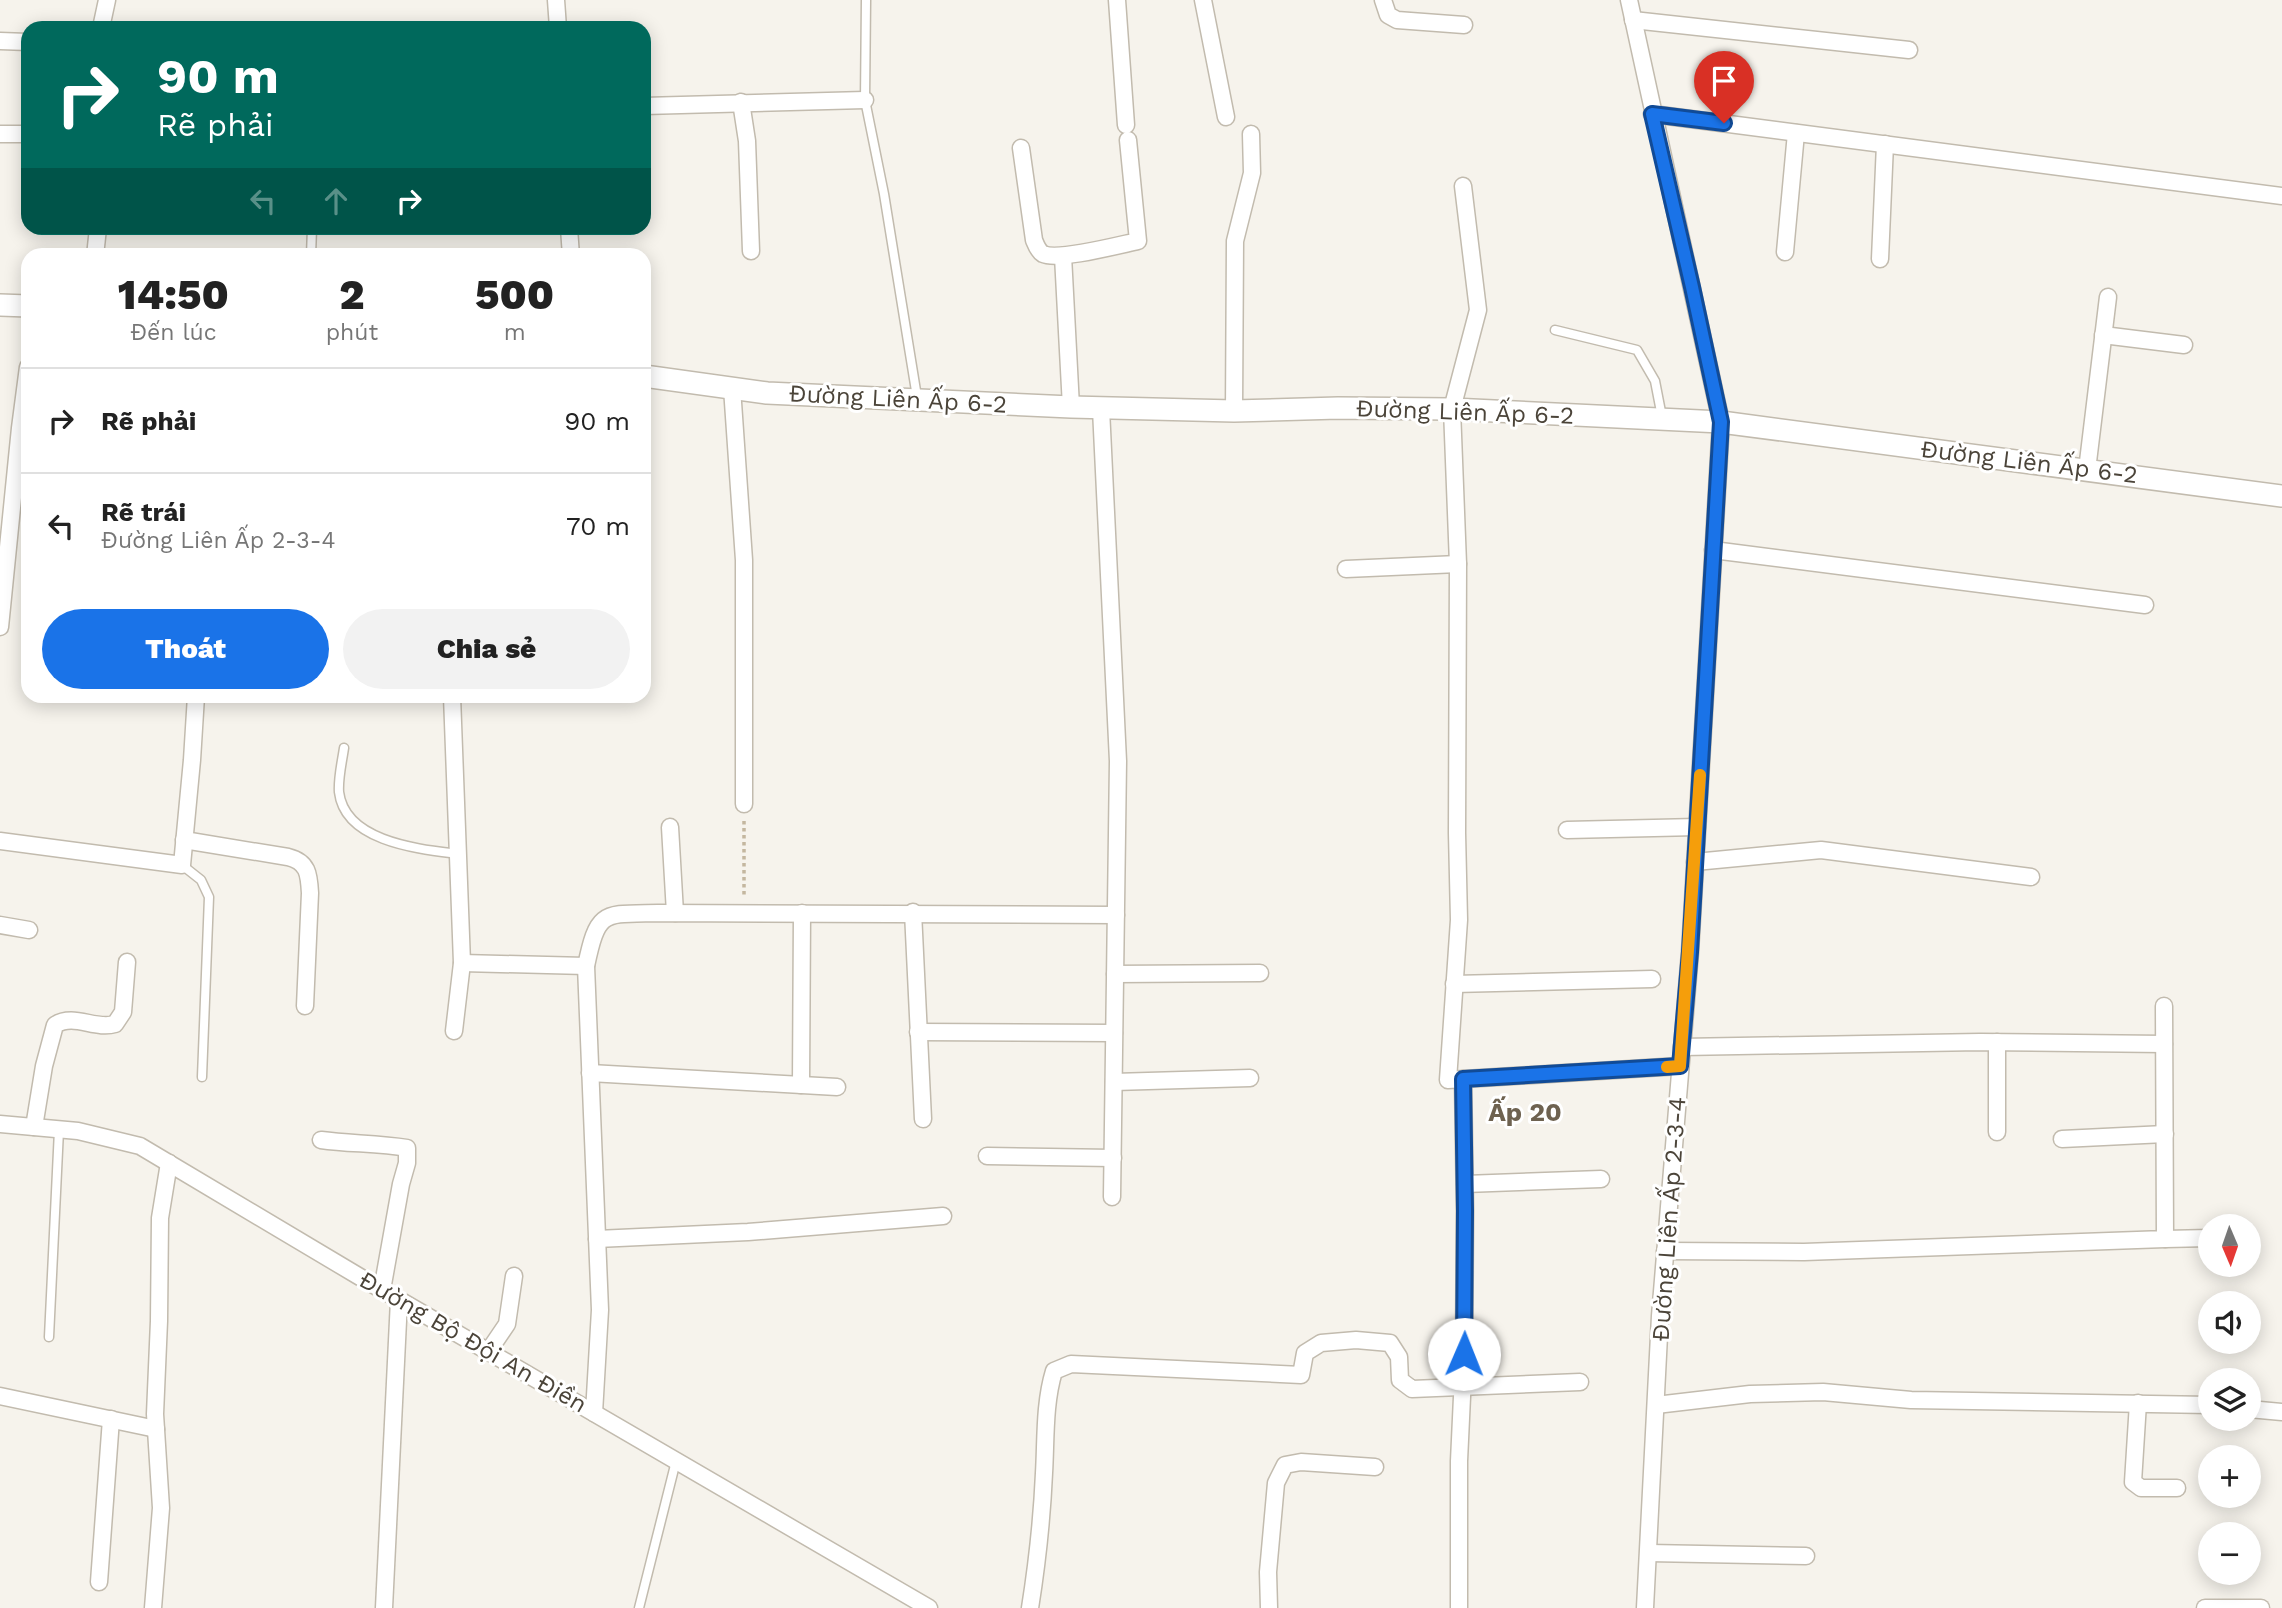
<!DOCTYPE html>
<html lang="vi">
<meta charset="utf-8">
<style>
:root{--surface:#fff;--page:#f2f2f2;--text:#222;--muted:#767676;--line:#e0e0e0;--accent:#1a73e8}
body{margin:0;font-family:"Work Sans",sans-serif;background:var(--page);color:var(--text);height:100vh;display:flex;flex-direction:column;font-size:26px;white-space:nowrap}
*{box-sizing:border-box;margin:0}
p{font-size:23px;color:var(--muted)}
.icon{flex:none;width:38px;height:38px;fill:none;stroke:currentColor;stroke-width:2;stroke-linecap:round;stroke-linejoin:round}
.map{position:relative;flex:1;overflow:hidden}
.panel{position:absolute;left:21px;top:248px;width:630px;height:455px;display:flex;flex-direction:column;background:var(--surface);border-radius:21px;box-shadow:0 4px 18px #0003}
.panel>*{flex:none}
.guide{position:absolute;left:21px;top:21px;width:630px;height:214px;border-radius:21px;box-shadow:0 4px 18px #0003;background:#00695c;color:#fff;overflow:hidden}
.needle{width:46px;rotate:178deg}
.buttons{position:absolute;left:2198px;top:1214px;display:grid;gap:14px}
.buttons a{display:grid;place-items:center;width:63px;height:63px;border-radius:50%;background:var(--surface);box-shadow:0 4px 18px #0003;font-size:35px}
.pin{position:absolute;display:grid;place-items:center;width:60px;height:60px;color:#fff;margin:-72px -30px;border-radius:50% 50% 50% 0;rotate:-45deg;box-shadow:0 0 7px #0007}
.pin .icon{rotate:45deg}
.me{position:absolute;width:77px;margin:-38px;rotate:1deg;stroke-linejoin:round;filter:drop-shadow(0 0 5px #0008)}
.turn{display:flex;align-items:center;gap:24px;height:147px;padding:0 21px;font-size:32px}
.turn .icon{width:91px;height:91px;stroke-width:2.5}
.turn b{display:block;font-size:49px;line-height:60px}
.lanes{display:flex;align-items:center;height:66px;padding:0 21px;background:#0003;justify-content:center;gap:35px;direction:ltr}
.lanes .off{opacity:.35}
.eta{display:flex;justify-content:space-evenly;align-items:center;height:119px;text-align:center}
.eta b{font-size:42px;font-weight:800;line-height:49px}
.cta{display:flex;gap:14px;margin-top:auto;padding:14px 21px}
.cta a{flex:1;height:80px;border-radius:42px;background:var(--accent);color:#fff;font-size:28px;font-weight:800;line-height:80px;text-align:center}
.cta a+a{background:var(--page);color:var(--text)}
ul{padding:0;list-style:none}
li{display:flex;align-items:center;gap:21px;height:105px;padding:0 21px;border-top:2px solid var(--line)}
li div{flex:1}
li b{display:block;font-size:26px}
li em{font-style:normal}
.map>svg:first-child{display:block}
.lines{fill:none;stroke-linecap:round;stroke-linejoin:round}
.service-casing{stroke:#c2bbae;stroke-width:11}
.minor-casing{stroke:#c2bbae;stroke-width:19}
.tertiary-casing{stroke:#c2bbae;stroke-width:24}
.path{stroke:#c4b79f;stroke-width:3.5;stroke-dasharray:3.5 3.5;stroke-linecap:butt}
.service{stroke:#fff;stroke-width:8}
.minor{stroke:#fff;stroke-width:16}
.tertiary{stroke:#fff;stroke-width:21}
.route-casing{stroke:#114b97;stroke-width:18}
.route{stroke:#1a73e8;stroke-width:12}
.slow{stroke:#f59e0b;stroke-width:12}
.labels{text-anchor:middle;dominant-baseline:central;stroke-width:6;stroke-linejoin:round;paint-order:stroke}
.street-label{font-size:24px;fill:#4b4439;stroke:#fff}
.neighbourhood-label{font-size:26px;font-weight:bold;fill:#6e6250;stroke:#fff}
</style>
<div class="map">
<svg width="2282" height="1608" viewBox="0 0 2282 1608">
<rect width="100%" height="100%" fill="#f6f3ec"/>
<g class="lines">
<defs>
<g id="service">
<polyline points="866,0 865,100 884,194 917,397"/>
<polyline points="311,256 312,228"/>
<polyline points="1555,330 1637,350 1655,381 1662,417"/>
<path d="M344,748C342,762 338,778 339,792C345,842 419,849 458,854"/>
<polyline points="182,865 201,880 209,897 202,1077"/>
<polyline points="49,1337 59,1130"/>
<polyline points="639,1608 676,1461"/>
</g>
<g id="minor">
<polyline points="556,0 558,28"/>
<polyline points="1117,0 1126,125"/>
<polyline points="1203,0 1226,117"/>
<polyline points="1383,0 1388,15 1397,20 1464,25"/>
<polyline points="1629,0 1721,422 1690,952 1660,1316 1645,1608"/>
<polyline points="1633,20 1909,50"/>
<polyline points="101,28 107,0"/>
<polyline points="0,41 28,42"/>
<polyline points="741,102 747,141 751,251"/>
<polyline points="644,106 865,100"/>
<polyline points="1652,114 2282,196"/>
<polyline points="0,134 28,134"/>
<path d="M1021,148L1034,240C1036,245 1038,251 1043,254C1058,261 1119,245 1138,241L1128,140"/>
<polyline points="1463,186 1478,310 1452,409 1458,564 1457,833 1459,920 1448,1080 1680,1066"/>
<polyline points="569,228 571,256"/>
<polyline points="1785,252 1796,133"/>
<polyline points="95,256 98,228"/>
<polyline points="1063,256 1071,407"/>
<polyline points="1880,259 1885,144"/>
<polyline points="2103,335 2184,345"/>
<polyline points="732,388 744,560 744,804"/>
<polyline points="1101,409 1118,761 1112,1197"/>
<polyline points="1234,411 1235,241 1252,173 1251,134"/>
<polyline points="2087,470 2108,297"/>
<polyline points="1713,550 2145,605"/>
<polyline points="1346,569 1458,564"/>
<polyline points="0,627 20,428 28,367"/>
<polyline points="452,696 462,963 454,1031"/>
<polyline points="670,827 675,913"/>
<polyline points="1567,830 1697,827"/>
<path d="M184,840L288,857C308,862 309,874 310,893L305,1006"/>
<polyline points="0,841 182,865 192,760 196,696"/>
<polyline points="1695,862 1821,850 2031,877"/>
<polyline points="913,912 923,1119"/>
<polyline points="0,925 29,930"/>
<polyline points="462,963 586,966"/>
<polyline points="1115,974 1260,973"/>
<polyline points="1454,984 1652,979"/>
<polyline points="918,1032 1114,1033"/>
<polyline points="1997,1042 1997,1132"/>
<polyline points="1682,1047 1980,1042 2164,1044"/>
<polyline points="590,1073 837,1087"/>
<polyline points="1114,1082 1250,1078"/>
<polyline points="801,1085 802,913"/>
<polyline points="0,1124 78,1131 140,1146 360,1277 929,1608"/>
<path d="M34,1127L44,1066L55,1025C74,1013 95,1030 115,1024L123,1012L127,962"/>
<polyline points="2062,1139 2165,1134"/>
<path d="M321,1140C350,1144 378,1143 407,1148V1163L401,1184L382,1290"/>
<polyline points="987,1156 1113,1158"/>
<polyline points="1465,1184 1601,1179"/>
<polyline points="597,1239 748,1232 943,1216"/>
<polyline points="2165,1239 2210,1238"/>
<polyline points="1665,1251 1804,1252 2165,1239 2164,1006"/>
<polyline points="488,1352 507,1324 514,1276"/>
<polyline points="0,1396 156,1429"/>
<polyline points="2138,1403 2133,1482 2141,1488 2177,1488"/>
<polyline points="1656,1405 1750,1394 1823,1392 1911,1400 2210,1405"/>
<polyline points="2249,1409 2282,1412"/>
<path d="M594,1413L600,1310L586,966C598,909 603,914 658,913L1116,915"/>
<polyline points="1649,1553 1806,1556"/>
<polyline points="99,1582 111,1419"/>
<polyline points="153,1608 161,1508 155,1414 159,1321 160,1218 169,1163"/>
<polyline points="384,1608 399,1300"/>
<path d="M1030,1608C1037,1564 1042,1518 1044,1473C1046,1440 1044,1404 1054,1371L1071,1364L1301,1375L1305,1353L1321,1343L1356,1340L1390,1343L1399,1357L1400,1380L1412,1389L1580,1382"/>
<polyline points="1269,1608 1268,1572 1276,1483 1285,1465 1301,1462 1375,1467"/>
<polyline points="1459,1608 1459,1461 1464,1354 1465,1211 1463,1079"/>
<polyline points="2205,1608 2261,1608"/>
</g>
<g id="tertiary">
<polyline points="0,305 28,306"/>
<polyline points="644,376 767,393 1071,407 1234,411 1338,408 1452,409 1721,422 2282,496"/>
</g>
</defs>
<use href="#service" class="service-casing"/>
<use href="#minor" class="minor-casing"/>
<use href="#tertiary" class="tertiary-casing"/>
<polyline class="path" points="744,821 744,897"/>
<use href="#service" class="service"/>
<use href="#minor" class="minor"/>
<use href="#tertiary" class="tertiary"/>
</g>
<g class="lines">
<defs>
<polyline id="route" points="1464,1354 1465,1211 1463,1079 1680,1066 1690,952 1721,422 1692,287 1652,114 1724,123"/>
</defs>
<use href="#route" class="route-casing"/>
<use href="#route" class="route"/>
<polyline class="slow" points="1667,1067 1680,1066 1700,775"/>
</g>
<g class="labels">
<g class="street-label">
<text transform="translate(898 399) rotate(3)">Đường Liên Ấp 6-2</text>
<text transform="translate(1465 412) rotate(2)">Đường Liên Ấp 6-2</text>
<text transform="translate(2029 462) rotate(7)">Đường Liên Ấp 6-2</text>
<text transform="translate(1669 1219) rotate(-86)">Đường Liên Ấp 2-3-4</text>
<text transform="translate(473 1342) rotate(30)">Đường Bộ Đội An Điền</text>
</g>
<g class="neighbourhood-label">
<text x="1525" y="1112">Ấp 20</text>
</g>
</g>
</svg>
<div class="buttons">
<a><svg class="needle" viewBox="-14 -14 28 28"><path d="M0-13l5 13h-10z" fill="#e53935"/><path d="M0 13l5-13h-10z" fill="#767676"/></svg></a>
<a><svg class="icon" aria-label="sound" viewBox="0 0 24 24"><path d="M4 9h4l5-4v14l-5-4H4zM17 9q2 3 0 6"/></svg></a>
<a><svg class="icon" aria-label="layers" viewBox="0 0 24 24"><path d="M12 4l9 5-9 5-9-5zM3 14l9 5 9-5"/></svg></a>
<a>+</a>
<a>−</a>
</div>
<div class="pin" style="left:1724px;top:123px;background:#d93025"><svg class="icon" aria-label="arrive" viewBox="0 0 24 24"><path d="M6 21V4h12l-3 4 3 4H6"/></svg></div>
<svg class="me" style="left:1464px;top:1354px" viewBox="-20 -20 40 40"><circle r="19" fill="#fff"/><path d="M0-13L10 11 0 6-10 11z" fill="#1a73e8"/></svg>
<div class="guide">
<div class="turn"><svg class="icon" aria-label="right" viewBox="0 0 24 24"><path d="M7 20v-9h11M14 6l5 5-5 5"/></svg><div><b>90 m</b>Rẽ phải</div></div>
<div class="lanes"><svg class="icon off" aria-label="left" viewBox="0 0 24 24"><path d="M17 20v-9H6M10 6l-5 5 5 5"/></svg><svg class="icon off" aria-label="ahead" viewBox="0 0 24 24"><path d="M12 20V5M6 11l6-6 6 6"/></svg><svg class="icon" aria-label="right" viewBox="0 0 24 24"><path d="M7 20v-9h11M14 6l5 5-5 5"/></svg></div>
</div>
<section class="panel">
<div class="eta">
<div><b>14:50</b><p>Đến lúc</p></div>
<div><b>2</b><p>phút</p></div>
<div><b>500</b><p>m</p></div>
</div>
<ul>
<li><svg class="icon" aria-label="right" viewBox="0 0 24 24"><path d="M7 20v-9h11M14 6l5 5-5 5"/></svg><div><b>Rẽ phải</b></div><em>90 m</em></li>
<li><svg class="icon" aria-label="left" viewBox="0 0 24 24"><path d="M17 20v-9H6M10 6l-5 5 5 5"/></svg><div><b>Rẽ trái</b><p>Đường Liên Ấp 2-3-4</p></div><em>70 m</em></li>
</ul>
<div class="cta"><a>Thoát</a><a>Chia sẻ</a></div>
</section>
</div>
